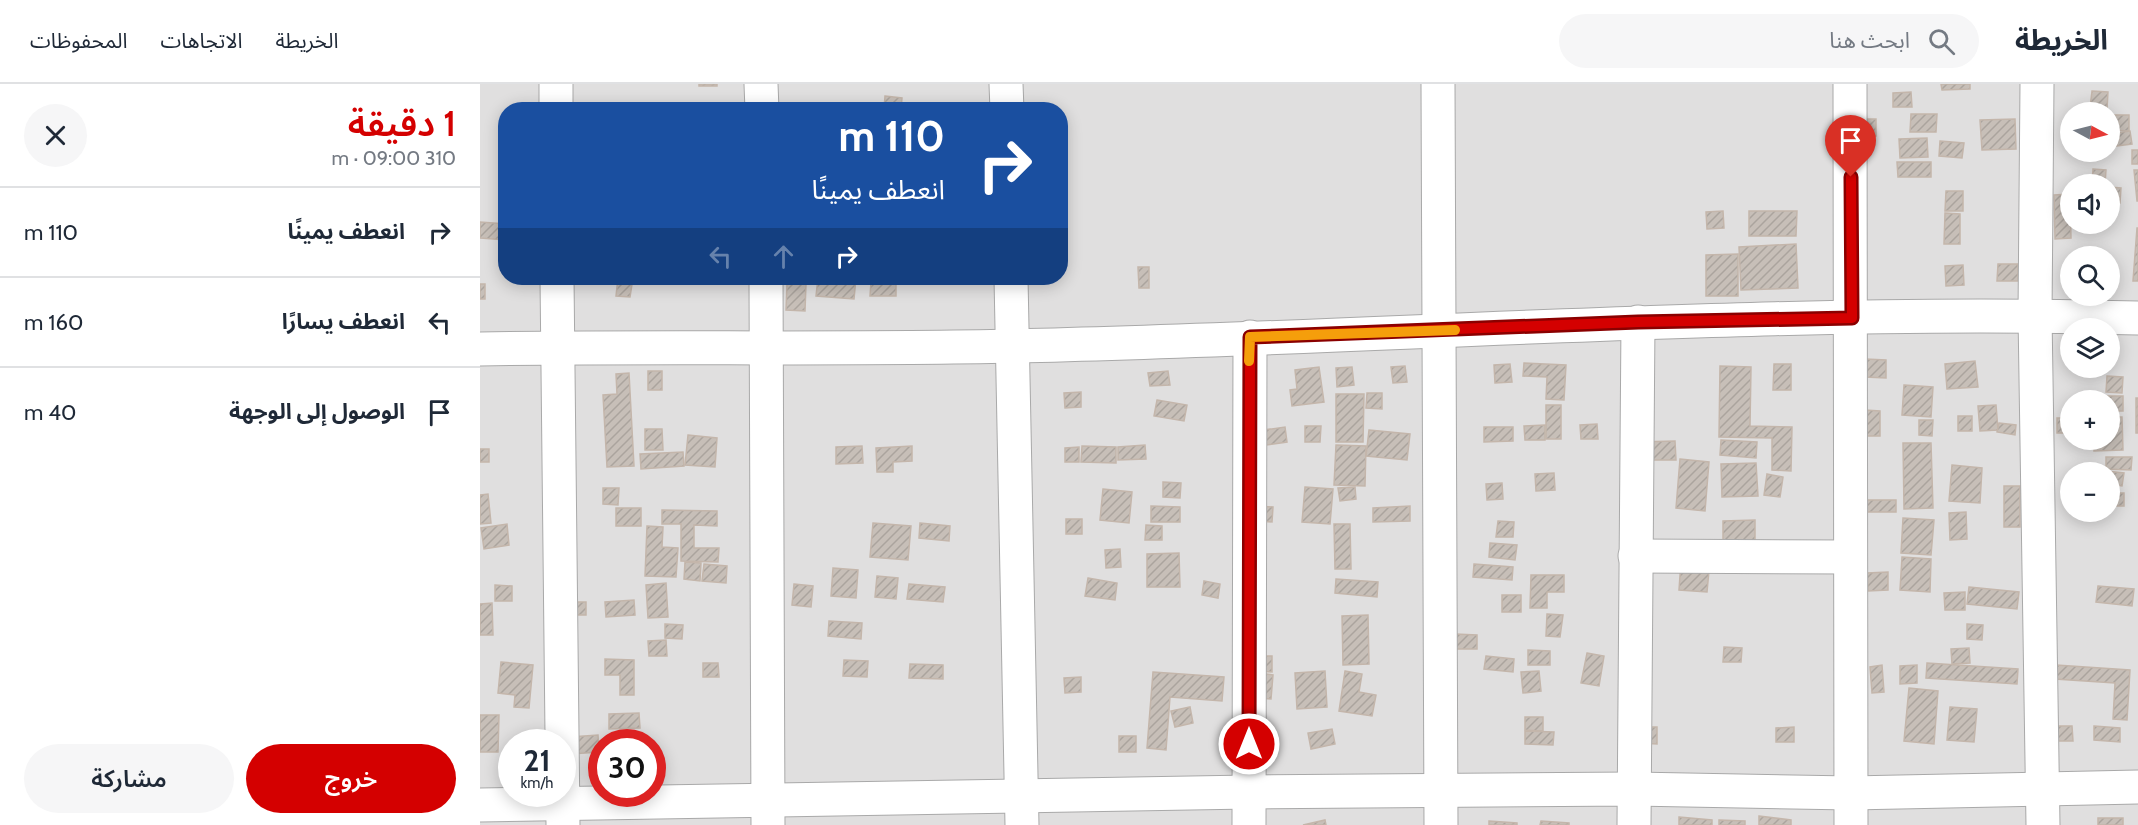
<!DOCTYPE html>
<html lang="ar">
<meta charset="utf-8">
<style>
:root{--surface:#fff;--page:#f6f6f7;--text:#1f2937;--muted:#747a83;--line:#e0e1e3;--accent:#d40000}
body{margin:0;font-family:Cabin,"Noto Sans Arabic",sans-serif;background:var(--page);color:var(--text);direction:rtl;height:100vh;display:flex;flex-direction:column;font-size:22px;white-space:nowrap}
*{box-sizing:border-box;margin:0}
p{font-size:20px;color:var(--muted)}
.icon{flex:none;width:33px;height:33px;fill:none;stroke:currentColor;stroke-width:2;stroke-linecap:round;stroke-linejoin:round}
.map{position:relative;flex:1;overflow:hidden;direction:ltr}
.side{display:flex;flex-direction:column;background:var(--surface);width:480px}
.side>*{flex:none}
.banner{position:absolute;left:18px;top:18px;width:570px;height:183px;border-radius:24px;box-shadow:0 3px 15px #0003;direction:rtl;background:#1a4fa0;color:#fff;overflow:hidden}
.needle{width:39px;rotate:97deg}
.buttons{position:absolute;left:1580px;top:18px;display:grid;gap:12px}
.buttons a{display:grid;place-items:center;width:60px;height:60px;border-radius:50%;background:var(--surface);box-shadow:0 3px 15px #0003;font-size:30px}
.speed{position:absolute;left:18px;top:645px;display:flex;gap:12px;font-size:30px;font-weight:700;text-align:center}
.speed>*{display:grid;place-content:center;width:78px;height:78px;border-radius:50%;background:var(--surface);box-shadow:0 3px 15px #0003;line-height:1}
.speed small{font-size:15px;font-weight:400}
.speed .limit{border:9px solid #d22;background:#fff;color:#111}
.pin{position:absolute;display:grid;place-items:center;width:51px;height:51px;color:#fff;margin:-62px -26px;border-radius:50% 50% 50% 0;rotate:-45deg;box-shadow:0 0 6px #0007}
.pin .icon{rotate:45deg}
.me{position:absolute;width:66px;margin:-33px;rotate:0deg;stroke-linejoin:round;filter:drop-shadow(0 0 4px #0008)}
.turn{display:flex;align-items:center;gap:21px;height:126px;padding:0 24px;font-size:27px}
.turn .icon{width:78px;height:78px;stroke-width:2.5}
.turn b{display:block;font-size:42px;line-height:51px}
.lanes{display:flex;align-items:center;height:57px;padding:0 24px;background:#0003;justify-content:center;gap:30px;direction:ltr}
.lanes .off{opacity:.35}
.round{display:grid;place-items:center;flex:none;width:63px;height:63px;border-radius:32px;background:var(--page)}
.headline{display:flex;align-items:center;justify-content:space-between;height:102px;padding:0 24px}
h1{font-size:36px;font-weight:600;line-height:45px;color:var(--accent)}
.button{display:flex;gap:12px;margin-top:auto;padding:12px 24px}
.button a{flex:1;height:69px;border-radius:36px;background:var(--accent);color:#fff;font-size:24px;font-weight:600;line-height:69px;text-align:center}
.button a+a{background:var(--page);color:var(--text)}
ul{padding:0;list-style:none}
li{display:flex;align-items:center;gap:18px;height:90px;padding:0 24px;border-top:2px solid var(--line)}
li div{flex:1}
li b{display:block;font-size:22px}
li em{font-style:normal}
header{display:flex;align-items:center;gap:36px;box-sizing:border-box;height:84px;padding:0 30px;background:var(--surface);border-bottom:2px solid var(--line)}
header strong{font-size:28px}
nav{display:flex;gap:33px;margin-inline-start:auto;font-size:21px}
.search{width:420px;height:54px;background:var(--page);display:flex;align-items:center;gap:15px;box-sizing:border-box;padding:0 21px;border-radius:33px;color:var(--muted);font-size:22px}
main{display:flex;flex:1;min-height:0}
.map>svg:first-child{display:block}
.residential{fill:#e0dfdf;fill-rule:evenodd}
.building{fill:url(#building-hatch);stroke:#c4b6ab;stroke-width:1.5}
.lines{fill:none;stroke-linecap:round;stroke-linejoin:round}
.minor-casing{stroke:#a9a9a9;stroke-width:35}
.minor{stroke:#fff;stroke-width:33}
.route-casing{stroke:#8a0000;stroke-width:15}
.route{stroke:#d40000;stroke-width:10}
.slow{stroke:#f59e0b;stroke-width:10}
</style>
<header>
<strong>الخريطة</strong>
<div class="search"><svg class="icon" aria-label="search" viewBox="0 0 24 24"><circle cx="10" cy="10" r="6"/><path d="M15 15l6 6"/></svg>ابحث هنا</div>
<nav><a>الخريطة</a><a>الاتجاهات</a><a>المحفوظات</a></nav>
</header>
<main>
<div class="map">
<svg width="1658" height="741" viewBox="0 0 1658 741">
<defs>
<pattern id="building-hatch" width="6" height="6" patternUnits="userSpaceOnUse" patternTransform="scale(1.5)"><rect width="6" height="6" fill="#c7bfb8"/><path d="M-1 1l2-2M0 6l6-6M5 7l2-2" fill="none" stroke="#aba49e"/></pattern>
</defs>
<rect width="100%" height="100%" fill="#f2efe9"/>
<path class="residential" d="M0,0H1658V741H0ZM26,26H580V194H26ZM1590,28H1629V68H1590ZM1590,100H1629V140H1590ZM1590,172H1629V212H1590ZM1590,244H1629V284H1590ZM1590,316H1629V356H1590ZM1590,388H1629V428H1590ZM32,658H82V710H32ZM122,658H172V710H122Z"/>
<g class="building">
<rect x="219" y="0" width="18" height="2"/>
<polygon points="1461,0 1490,0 1490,5 1462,6"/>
<polygon points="1612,7 1628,8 1627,25 1610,24"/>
<polygon points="1431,8 1432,23 1413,23 1413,9"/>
<polygon points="405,12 422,14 421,26 404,26"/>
<polygon points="1431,30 1457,30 1456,48 1430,48"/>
<polygon points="1629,31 1649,31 1649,47 1629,46"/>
<rect x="1381" y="35" width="15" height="17"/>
<polygon points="1535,35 1536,65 1502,66 1500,36"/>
<polygon points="1650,47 1652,60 1629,63 1629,50"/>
<polygon points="1447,54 1448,73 1420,74 1419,55"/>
<polygon points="1460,57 1484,59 1482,74 1459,72"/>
<rect x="1652" y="66" width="6" height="14"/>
<polygon points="1417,78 1451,78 1451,93 1418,93"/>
<polygon points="1613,85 1626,86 1625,100 1612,100"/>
<polygon points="1654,86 1658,86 1658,117 1657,117"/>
<polygon points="1629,103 1641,104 1640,119 1629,118"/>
<polygon points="1466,107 1483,107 1483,127 1465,127"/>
<polygon points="1590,110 1591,154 1575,155 1574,111"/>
<polygon points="1243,127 1244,144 1227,145 1226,128"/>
<polygon points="1269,127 1317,127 1316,152 1269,152"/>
<polygon points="1465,129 1480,130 1480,160 1464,160"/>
<polygon points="0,138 26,140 26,156 0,154"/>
<polygon points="1657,144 1658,144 1658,197 1653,197"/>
<polygon points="1316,160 1318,204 1261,206 1259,163"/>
<polygon points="1258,170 1258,212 1226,212 1226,171"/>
<polygon points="1518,180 1538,180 1538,197 1517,197"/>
<polygon points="1483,181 1484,201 1466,202 1465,182"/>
<polygon points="658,183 669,183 669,204 659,204"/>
<polygon points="138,194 153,194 150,213 136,212"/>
<polygon points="338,194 376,194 374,215 336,212"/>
<polygon points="391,198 416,198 416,212 390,212"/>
<rect x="0" y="200" width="5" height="15"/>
<polygon points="307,200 326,200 325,227 306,226"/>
<polygon points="1385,275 1406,276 1406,294 1385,293"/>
<polygon points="1495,277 1498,303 1467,305 1465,280"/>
<polygon points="1044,279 1086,281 1084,316 1066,315 1067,293 1043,292"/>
<polygon points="1030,280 1032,298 1015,299 1014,281"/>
<polygon points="1294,280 1311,280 1311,306 1293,306"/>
<polygon points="925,282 927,298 913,299 911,283"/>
<polygon points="1240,282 1271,283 1270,342 1312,343 1311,387 1292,386 1292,354 1239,353"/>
<polygon points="839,283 844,318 812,322 810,306 817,305 815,286"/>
<polygon points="872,283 874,301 857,303 856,284"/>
<rect x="168" y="287" width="14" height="19"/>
<polygon points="688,287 690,301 670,302 668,289"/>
<polygon points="149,289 154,382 127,383 123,311 137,310 136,290"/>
<polygon points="1627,292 1643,293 1642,309 1626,308"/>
<polygon points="1424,301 1453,303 1451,333 1422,331"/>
<polygon points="601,308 601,323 585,324 584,309"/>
<polygon points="887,309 902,309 902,325 886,324"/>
<polygon points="856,310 884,310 883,358 856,358"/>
<polygon points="1618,312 1643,312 1643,327 1629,327 1629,316 1618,316"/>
<rect x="1656" y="314" width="2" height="35"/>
<polygon points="677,316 707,321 704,337 674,332"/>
<rect x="1066" y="321" width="15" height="34"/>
<polygon points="1516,321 1518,346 1500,347 1498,322"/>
<polygon points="1385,326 1400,327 1400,352 1385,352"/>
<rect x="1478" y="332" width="14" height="15"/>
<polygon points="1629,333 1642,333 1643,366 1614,367 1614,356 1629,356"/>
<rect x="1577" y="334" width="13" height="15"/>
<polygon points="1439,336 1453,336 1452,352 1439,351"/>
<polygon points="1519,339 1536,341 1535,351 1517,348"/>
<polygon points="1117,340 1118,355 1101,355 1100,341"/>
<polygon points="1065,341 1065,356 1045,356 1044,342"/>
<polygon points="825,342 841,342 840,358 825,358"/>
<polygon points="805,343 807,358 779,362 777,347"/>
<polygon points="1004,343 1033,343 1033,357 1004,358"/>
<polygon points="165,345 182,345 183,366 165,366"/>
<polygon points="889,346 930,350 927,376 886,372"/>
<polygon points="208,351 237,354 235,383 205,381"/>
<polygon points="1241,356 1277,358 1276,374 1240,371"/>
<polygon points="1195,357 1196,376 1158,376 1157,358"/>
<polygon points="1423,359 1451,359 1453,424 1424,425"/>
<polygon points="665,361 666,375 638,376 638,363"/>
<polygon points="856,361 886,362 885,402 854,401"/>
<polygon points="382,362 383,379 356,380 356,363"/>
<polygon points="432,362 432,377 413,378 413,388 397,388 396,364"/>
<polygon points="602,362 636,363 636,379 601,378"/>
<polygon points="599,363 599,378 585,378 585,364"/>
<rect x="0" y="365" width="9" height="13"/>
<polygon points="203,368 204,382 161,385 160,370"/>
<polygon points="1626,373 1652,373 1651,386 1626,385"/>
<polygon points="1200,375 1229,378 1225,427 1196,424"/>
<polygon points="1276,379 1278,412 1242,413 1241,380"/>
<polygon points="1472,381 1502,384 1500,419 1469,417"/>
<polygon points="1626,387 1644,389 1642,402 1629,400 1629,388"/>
<polygon points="1074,389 1075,406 1056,407 1055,390"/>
<polygon points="1287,390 1303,393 1300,413 1284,411"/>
<polygon points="683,398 701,399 700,414 683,413"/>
<polygon points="1022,399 1023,415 1007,416 1006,400"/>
<rect x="1524" y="402" width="16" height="41"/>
<polygon points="825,403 853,405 850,440 822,438"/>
<polygon points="875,403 876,415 860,417 858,404"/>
<polygon points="123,404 139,404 138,421 123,420"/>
<polygon points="623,405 652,408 649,439 620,436"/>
<rect x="1629" y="409" width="15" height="13"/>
<polygon points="8,410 11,439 0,440 0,411"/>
<rect x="1385" y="416" width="31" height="12"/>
<polygon points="671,422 700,423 700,438 671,438"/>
<polygon points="778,422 793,423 792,438 777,437"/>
<polygon points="930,422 930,437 893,438 893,424"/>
<rect x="136" y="424" width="25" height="18"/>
<polygon points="182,426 237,427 237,442 214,441 214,464 239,464 238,478 201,477 201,440 182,440"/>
<polygon points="1486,428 1487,455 1470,456 1469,429"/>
<polygon points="1423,434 1454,436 1451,471 1421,469"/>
<rect x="586" y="435" width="16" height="15"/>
<polygon points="1275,436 1275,471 1243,471 1243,437"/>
<polygon points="1018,437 1034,438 1033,453 1016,453"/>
<polygon points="393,439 431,442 428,476 390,473"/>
<polygon points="440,439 470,442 469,457 439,454"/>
<polygon points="27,440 29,461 4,465 1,444"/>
<polygon points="854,440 870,440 871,485 855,485"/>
<polygon points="666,441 682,442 682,456 665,456"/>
<polygon points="167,442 183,443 182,463 198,464 196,493 165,492"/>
<polygon points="1010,459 1037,461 1035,476 1009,473"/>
<polygon points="1202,463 1231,465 1227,508 1199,506"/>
<polygon points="640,465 641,483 626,484 625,466"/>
<polygon points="699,469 700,503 667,503 667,470"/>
<polygon points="1422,473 1451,475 1450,508 1420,506"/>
<polygon points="205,478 221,479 220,497 204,495"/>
<polygon points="224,480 247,482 246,499 222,497"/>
<polygon points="994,480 1033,483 1032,496 993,493"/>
<polygon points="353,484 378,486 376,514 351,512"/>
<polygon points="1408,488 1408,506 1388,507 1387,489"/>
<polygon points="1051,491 1084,491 1084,508 1067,508 1067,524 1050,524"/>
<polygon points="397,492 418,494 416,515 395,513"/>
<polygon points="608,494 637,499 635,516 605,512"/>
<polygon points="856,495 898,498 897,513 855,509"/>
<polygon points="724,497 740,500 738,514 722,511"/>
<polygon points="186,499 188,533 168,534 166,501"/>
<polygon points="314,500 333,502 331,523 312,521"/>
<polygon points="429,500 465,503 463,518 427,515"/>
<polygon points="15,501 32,502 32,517 15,517"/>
<polygon points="1618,502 1654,505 1652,522 1616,518"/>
<polygon points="1489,503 1539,508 1537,525 1487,520"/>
<polygon points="1485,508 1485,526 1465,526 1464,509"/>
<rect x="1022" y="511" width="19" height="17"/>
<polygon points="154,516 155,531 126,533 125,518"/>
<polygon points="89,518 106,518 106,531 90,531"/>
<polygon points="12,519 13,551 0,551 0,520"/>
<polygon points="1067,530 1083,531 1080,553 1066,552"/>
<polygon points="888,531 889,580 863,581 862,532"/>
<polygon points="349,537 382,539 381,555 348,552"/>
<polygon points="185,540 203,541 202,555 185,554"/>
<polygon points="1487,540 1503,541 1502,556 1487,555"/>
<polygon points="975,550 997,551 997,565 975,565"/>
<polygon points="186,556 187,572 169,572 168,557"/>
<polygon points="1244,563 1262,564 1261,578 1243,578"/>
<polygon points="1489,564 1490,579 1472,580 1471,565"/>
<polygon points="1048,566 1070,567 1070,581 1048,581"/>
<polygon points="1107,569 1124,572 1119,602 1101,599"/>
<polygon points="778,572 792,572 792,588 777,587"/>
<polygon points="1006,572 1034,575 1033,588 1004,585"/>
<polygon points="125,575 154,576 154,611 140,611 140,591 125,591"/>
<polygon points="364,576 388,577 387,593 363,592"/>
<polygon points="21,578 53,581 49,624 34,623 35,611 18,609"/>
<polygon points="223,579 238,579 239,593 223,593"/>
<polygon points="1447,579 1538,585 1537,600 1446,594"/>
<polygon points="430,580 463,581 463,595 429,594"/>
<polygon points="1402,581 1404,608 1392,609 1390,583"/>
<polygon points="1437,581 1437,599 1420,600 1420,582"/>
<polygon points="1576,581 1650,586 1647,636 1633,635 1635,599 1575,595"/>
<polygon points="845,587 847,623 817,625 815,589"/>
<polygon points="865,587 882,590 879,608 896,611 892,632 859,627"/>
<polygon points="1059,587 1061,607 1043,609 1041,588"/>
<polygon points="673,588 744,593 742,617 690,613 686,666 667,664"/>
<polygon points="779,589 793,591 791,615 776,614"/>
<polygon points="601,593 601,608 585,609 584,594"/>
<polygon points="1429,604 1458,607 1454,660 1424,657"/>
<polygon points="710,623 713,639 695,643 691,627"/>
<polygon points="1470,623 1497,625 1494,658 1467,656"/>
<polygon points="159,629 160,644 129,645 129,630"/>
<polygon points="0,631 19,631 18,668 0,668"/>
<polygon points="1045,633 1063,633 1063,647 1045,646"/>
<polygon points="1576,642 1592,642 1593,657 1577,657"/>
<polygon points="1614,642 1640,644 1640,658 1614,656"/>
<polygon points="1161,643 1177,643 1177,660 1160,659"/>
<polygon points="1314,643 1314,658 1296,658 1296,644"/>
<polygon points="852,645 855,660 831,665 828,649"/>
<polygon points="1045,647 1074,648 1073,661 1045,660"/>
<polygon points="118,651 119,668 91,670 90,653"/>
<polygon points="154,651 155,658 139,658 139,652"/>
<rect x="639" y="652" width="17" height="16"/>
<polygon points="1279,732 1311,736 1311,741 1279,741"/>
<polygon points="1199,733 1232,736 1232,741 1199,741"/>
<rect x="1618" y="734" width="25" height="7"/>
<polygon points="845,736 846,741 823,741"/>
<polygon points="1239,736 1265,737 1265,741 1239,741"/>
<polygon points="1009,737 1037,739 1037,741 1009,741"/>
<polygon points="1061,737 1089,739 1089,741 1060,741"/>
</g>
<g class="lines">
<defs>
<g id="minor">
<polyline points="76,0 76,26"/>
<polyline points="281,0 282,26"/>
<polyline points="526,0 527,26"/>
<polyline points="958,0 961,741"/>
<polyline points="1370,0 1371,741"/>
<polyline points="1557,0 1555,231 1563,741"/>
<polyline points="77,194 83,741"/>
<polyline points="286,194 288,741"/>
<polyline points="531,194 542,741"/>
<path d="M0,265C178,262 356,266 533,262C908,254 1283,224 1658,234"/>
<polyline points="1155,472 1370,473"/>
<polyline points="0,721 769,708 1154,705 1371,709 1658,703"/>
<polyline points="769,741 770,253"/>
<polyline points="1154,741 1158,238"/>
</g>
</defs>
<use href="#minor" class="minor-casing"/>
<use href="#minor" class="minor"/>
</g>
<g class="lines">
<defs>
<polyline id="route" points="769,660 770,253 1158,238 1372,234 1371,93"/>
</defs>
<use href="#route" class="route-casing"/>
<use href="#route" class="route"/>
<polyline class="slow" points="769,277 770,253 975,246"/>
</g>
</svg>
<div class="buttons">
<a><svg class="needle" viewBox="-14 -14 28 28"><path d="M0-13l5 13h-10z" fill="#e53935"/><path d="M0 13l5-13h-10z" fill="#747a83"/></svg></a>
<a><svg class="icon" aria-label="sound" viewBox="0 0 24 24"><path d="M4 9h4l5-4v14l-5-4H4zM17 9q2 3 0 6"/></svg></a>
<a><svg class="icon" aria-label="search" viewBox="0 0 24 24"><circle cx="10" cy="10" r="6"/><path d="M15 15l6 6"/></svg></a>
<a><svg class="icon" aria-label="layers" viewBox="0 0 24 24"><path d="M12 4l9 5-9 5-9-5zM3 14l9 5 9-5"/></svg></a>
<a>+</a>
<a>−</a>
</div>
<div class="speed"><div>21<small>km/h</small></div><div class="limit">30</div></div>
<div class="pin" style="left:1371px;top:93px;background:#d93025"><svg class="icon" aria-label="arrive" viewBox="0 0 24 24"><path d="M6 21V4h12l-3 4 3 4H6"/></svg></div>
<svg class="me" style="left:769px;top:660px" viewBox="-20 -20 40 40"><circle r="17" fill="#d40000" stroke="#fff" stroke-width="3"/><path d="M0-11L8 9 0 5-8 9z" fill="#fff"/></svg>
<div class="banner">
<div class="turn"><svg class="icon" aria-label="right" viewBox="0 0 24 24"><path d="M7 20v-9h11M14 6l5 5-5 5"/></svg><div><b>110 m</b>انعطف يمينًا</div></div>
<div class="lanes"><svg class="icon off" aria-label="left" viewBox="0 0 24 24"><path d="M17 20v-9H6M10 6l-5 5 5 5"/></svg><svg class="icon off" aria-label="ahead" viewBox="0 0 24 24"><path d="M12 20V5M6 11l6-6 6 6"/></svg><svg class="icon" aria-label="right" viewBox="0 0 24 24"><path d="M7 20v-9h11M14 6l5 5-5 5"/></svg></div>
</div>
</div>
<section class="side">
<div class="headline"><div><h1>1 دقيقة</h1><p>310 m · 09:00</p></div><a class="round"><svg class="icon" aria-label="close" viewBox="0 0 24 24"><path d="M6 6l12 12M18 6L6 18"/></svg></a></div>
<ul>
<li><svg class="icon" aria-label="right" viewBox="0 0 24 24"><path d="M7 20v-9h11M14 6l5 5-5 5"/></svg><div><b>انعطف يمينًا</b></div><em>110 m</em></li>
<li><svg class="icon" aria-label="left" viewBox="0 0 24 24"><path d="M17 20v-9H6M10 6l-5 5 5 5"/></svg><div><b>انعطف يسارًا</b></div><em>160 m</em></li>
<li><svg class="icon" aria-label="arrive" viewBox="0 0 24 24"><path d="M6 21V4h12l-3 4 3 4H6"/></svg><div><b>الوصول إلى الوجهة</b></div><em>40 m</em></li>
</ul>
<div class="button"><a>خروج</a><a>مشاركة</a></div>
</section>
</main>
